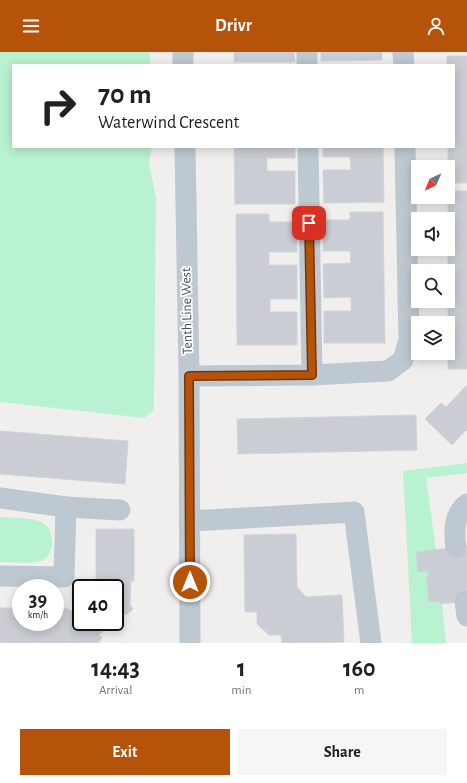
<!DOCTYPE html>
<style>
:root{--surface:#fff;--page:#f6f6f6;--text:#202124;--muted:#757577;--accent:#b45309}
body{margin:0;font-family:"Alegreya Sans",sans-serif;background:var(--page);color:var(--text);height:100vh;display:flex;flex-direction:column;font-size:15px;white-space:nowrap}
*{box-sizing:border-box;margin:0}
p{font-size:13px;color:var(--muted)}
.icon{flex:none;width:22px;height:22px;fill:none;stroke:currentColor;stroke-width:2;stroke-linecap:round;stroke-linejoin:round}
.map{position:relative;height:591px;overflow:hidden}
.panel{display:flex;flex-direction:column;background:var(--surface);flex:1}
.panel>*{flex:none}
.hud{position:absolute;left:12px;top:12px;width:443px;height:84px;border-radius:0px;box-shadow:0 2px 10px #0003;background:#fff;color:var(--text);overflow:hidden}
.needle{width:26px;rotate:224deg}
.buttons{position:absolute;left:411px;top:108px;display:grid;gap:8px}
.buttons a{display:grid;place-items:center;width:44px;height:44px;border-radius:0px;background:var(--surface);box-shadow:0 2px 10px #0003;font-size:20px}
.speed{position:absolute;left:12px;top:527px;display:flex;gap:8px;font-size:20px;font-weight:700;text-align:center}
.speed>*{display:grid;place-content:center;width:52px;height:52px;border-radius:50%;background:var(--surface);box-shadow:0 2px 10px #0003;line-height:1}
.speed small{font-size:10px;font-weight:400}
.speed .limit{border:2px solid #111;border-radius:6px;background:#fff;color:#111}
.pin{position:absolute;display:grid;place-items:center;width:34px;height:34px;color:#fff;margin:-17px;border-radius:8px;box-shadow:0 2px 6px #0006}
.me{position:absolute;width:44px;margin:-22px;rotate:0deg;stroke-linejoin:round;filter:drop-shadow(0 0 3px #0008)}
.turn{display:flex;align-items:center;gap:14px;height:84px;padding:0 20px;font-size:18px}
.turn .icon{width:52px;height:52px;stroke-width:2.5}
.turn b{display:block;font-size:28px;line-height:34px}
.eta{display:flex;justify-content:space-evenly;align-items:center;height:68px;text-align:center}
.eta b{font-size:24px;font-weight:600;line-height:28px}
.cta{display:flex;gap:8px;margin-top:auto;padding:8px 20px}
.cta a{flex:1;height:46px;border-radius:0px;background:var(--accent);color:#fff;font-size:16px;font-weight:600;line-height:46px;text-align:center}
.cta a+a{background:var(--page);color:var(--text)}
header{display:flex;justify-content:space-between;align-items:center;height:52px;padding:0 20px;background:var(--accent);color:#fff;font-size:18px;font-weight:600}
.map>svg:first-child{display:block}
.green{fill:#b9f2d0}
.building{fill:#cacdd3;stroke:#d2d4da}
.lines{fill:none;stroke-linecap:round;stroke-linejoin:round}
.minor{stroke:#bec8d1;stroke-width:21}
.route-casing{stroke:#753606;stroke-width:10}
.route{stroke:#b45309;stroke-width:7}
.labels{text-anchor:middle;dominant-baseline:central;stroke-width:3.5;stroke-linejoin:round;paint-order:stroke}
.street-label{font-size:14px;fill:#45515d;stroke:#fff}
</style>
<header><svg class="icon" aria-label="menu" viewBox="0 0 24 24"><path d="M4 6h16M4 12h16M4 18h16"/></svg>Drivr<svg class="icon" aria-label="person" viewBox="0 0 24 24"><circle cx="12" cy="8" r="4"/><path d="M4 21q1-7 8-7t8 7"/></svg></header>
<div class="map">
<svg width="467" height="591" viewBox="0 0 467 591">
<rect width="100%" height="100%" fill="#f1eeee"/>
<g class="green">
<polygon points="0,0 150,0 150,13 13,13 13,95 152,95 149,110 156,147 154,358 144,366 0,350"/>
<polygon points="467,411 467,421 426,426 436,498 416,500 418,520 428,519 429,524 426,524 439,549 440,552 442,552 446,591 412,591 403,419"/>
<path d="M0,465C7,465 14,466 22,466C40,468 52,470 52,492C52,498 48,505 43,508C34,513 11,510 0,510Z"/>
</g>
<g class="building">
<polygon points="234,0 294,0 295,10 234,10"/>
<polygon points="321,0 382,0 382,8 321,9"/>
<polygon points="447,4 467,4 467,131 448,131 448,95 454,95 454,13 447,13"/>
<polygon points="234,95 295,95 295,106 267,106 267,119 295,119 295,152 235,152"/>
<polygon points="323,95 383,95 384,150 324,151 323,118 351,118 350,105 323,105"/>
<rect x="448" y="139" width="19" height="178"/>
<polygon points="350,160 383,160 385,291 324,291 324,259 351,259 351,245 324,246 323,212 351,211 350,199 323,199 323,168 350,168"/>
<polygon points="236,162 269,162 269,170 296,170 297,200 269,200 269,213 297,213 297,247 270,247 270,260 297,260 297,293 237,293"/>
<polygon points="467,333 467,379 466,378 452,393 425,367 441,351 446,355"/>
<polygon points="416,363 417,398 238,402 237,367"/>
<polygon points="0,379 128,389 125,432 0,422"/>
<polygon points="96,477 134,477 134,529 96,528"/>
<polygon points="296,482 297,535 306,545 342,543 344,590 282,591 281,583 269,583 257,572 257,560 245,560 244,483"/>
<polygon points="467,494 467,549 440,552 439,549 429,550 426,524 429,524 428,519 418,520 416,500"/>
<polygon points="98,528 131,529 130,553 133,557 126,563 123,560 115,567 115,536 94,536 94,534 98,534"/>
<polygon points="74,554 81,554 81,570 112,570 99,583 102,586 98,591 67,591 67,558 74,559"/>
<polygon points="0,556 21,556 21,570 55,570 55,556 68,556 67,591 0,591"/>
</g>
<g class="lines">
<g class="minor">
<polyline points="183,0 183,13"/>
<polyline points="307,0 307,13"/>
<polyline points="403,0 404,13"/>
<polyline points="185,95 189,324 190,591"/>
<polyline points="308,95 312,323"/>
<polyline points="189,324 312,323 388,319 403,308 409,288 405,95"/>
<polyline points="0,446 66,455 64,525 0,524"/>
<polyline points="66,455 120,458"/>
<polyline points="190,469 354,460 371,591"/>
<path d="M456,496C454,480 453,463 467,452"/>
<polyline points="465,549 467,564"/>
</g>
</g>
<g class="lines">
<defs>
<polyline id="route" points="190,530 189,324 312,323 309,171"/>
</defs>
<use href="#route" class="route-casing"/>
<use href="#route" class="route"/>
</g>
<g class="labels">
<g class="street-label">
<text transform="translate(187 259) rotate(-91)">Tenth Line West</text>
</g>
</g>
</svg>
<div class="buttons">
<a><svg class="needle" viewBox="-14 -14 28 28"><path d="M0-13l5 13h-10z" fill="#e53935"/><path d="M0 13l5-13h-10z" fill="#757577"/></svg></a>
<a><svg class="icon" aria-label="sound" viewBox="0 0 24 24"><path d="M4 9h4l5-4v14l-5-4H4zM17 9q2 3 0 6"/></svg></a>
<a><svg class="icon" aria-label="search" viewBox="0 0 24 24"><circle cx="10" cy="10" r="6"/><path d="M15 15l6 6"/></svg></a>
<a><svg class="icon" aria-label="layers" viewBox="0 0 24 24"><path d="M12 4l9 5-9 5-9-5zM3 14l9 5 9-5"/></svg></a>
</div>
<div class="speed"><div>39<small>km/h</small></div><div class="limit">40</div></div>
<div class="pin" style="left:309px;top:171px;background:#d93025"><svg class="icon" aria-label="arrive" viewBox="0 0 24 24"><path d="M6 21V4h12l-3 4 3 4H6"/></svg></div>
<svg class="me" style="left:190px;top:530px" viewBox="-20 -20 40 40"><circle r="17" fill="#b45309" stroke="#fff" stroke-width="3"/><path d="M0-11L8 9 0 5-8 9z" fill="#fff"/></svg>
<div class="hud">
<div class="turn"><svg class="icon" aria-label="right" viewBox="0 0 24 24"><path d="M7 20v-9h11M14 6l5 5-5 5"/></svg><div><b>70 m</b>Waterwind Crescent</div></div>
</div>
</div>
<section class="panel">
<div class="eta">
<div><b>14:43</b><p>Arrival</p></div>
<div><b>1</b><p>min</p></div>
<div><b>160</b><p>m</p></div>
</div>
<div class="cta"><a>Exit</a><a>Share</a></div>
</section>
